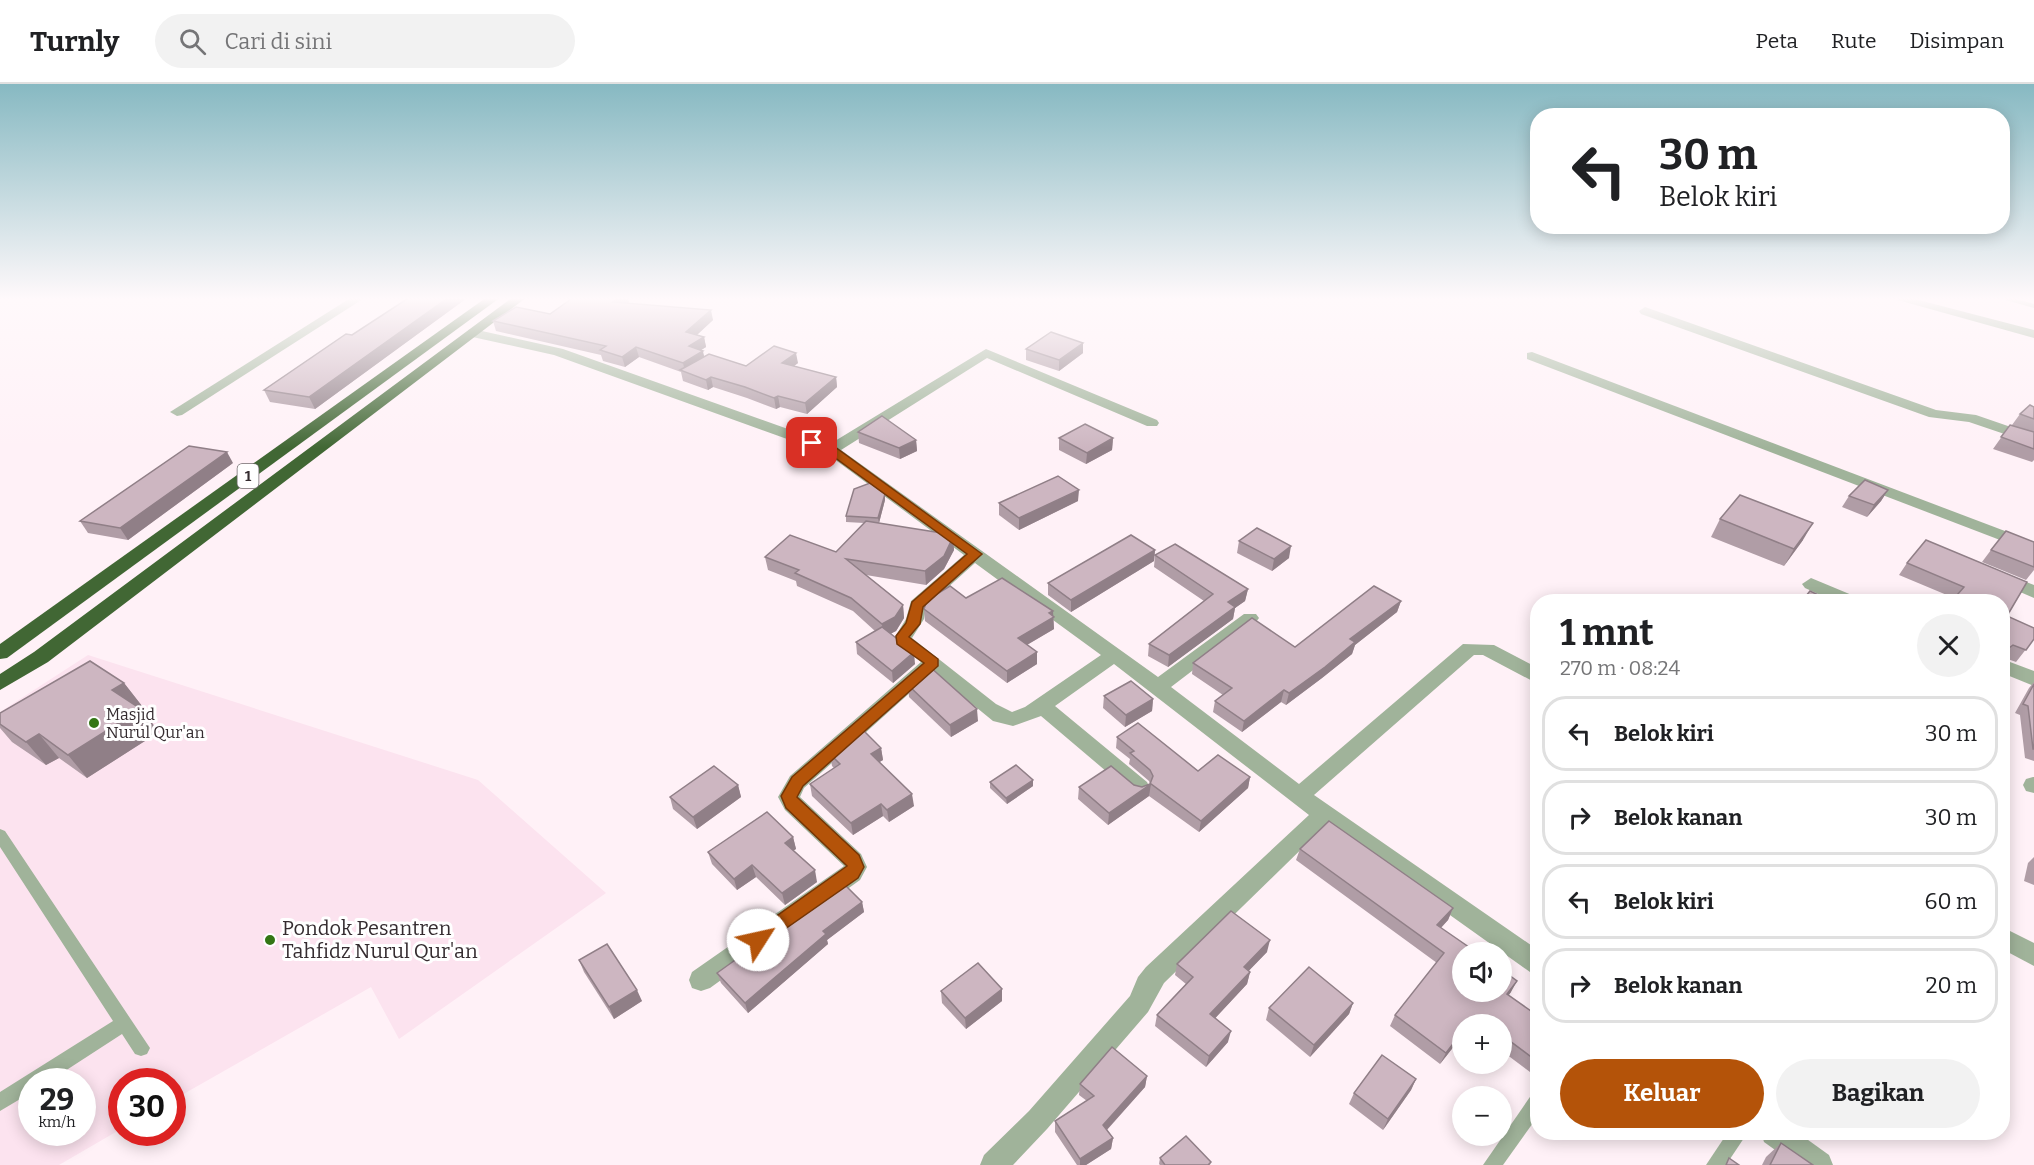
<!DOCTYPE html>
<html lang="id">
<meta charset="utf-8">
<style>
:root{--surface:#fff;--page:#f2f2f2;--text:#202124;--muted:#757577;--line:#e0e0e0;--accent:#b45309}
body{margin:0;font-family:Bitter,serif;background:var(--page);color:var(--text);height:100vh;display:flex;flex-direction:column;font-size:22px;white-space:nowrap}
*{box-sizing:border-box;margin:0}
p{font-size:20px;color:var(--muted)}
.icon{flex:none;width:33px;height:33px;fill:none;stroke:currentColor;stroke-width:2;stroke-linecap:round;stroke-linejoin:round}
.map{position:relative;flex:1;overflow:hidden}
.details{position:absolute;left:1530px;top:510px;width:480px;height:546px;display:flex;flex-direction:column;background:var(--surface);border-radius:24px;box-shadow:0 3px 15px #0003}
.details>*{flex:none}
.banner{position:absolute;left:1530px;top:24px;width:480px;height:126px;border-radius:24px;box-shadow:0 3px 15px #0003;background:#fff;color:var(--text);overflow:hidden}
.fabs{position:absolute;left:1452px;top:858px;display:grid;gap:12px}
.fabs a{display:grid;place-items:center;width:60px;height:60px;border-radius:50%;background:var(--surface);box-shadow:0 3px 15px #0003;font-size:30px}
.speed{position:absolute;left:18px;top:984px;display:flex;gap:12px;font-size:30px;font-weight:700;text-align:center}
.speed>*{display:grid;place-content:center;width:78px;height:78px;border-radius:50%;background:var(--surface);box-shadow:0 3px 15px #0003;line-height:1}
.speed small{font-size:15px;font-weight:400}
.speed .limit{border:9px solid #d22;background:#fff;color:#111}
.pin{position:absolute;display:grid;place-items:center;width:51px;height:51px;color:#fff;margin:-26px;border-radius:12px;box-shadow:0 3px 9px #0006}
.me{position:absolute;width:66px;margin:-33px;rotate:55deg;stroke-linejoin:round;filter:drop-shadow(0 0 4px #0008)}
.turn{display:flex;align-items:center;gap:21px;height:126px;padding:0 30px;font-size:27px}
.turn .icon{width:78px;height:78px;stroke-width:2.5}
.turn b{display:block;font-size:42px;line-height:51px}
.round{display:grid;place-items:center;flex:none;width:63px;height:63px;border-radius:32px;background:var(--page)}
.head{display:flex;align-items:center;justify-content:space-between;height:102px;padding:0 30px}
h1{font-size:36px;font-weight:700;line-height:45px}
.action{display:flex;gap:12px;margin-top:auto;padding:12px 30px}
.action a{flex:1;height:69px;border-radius:36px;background:var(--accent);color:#fff;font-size:24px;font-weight:700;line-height:69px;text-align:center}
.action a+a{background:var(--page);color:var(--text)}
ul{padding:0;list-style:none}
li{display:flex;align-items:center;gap:18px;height:75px;margin:0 12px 9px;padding:0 18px;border:3px solid var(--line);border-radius:24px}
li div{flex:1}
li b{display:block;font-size:22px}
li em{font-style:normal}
header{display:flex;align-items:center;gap:36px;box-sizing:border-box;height:84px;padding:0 30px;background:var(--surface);border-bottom:2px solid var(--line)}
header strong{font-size:28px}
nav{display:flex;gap:33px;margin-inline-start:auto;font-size:21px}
.search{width:420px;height:54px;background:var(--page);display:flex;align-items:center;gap:15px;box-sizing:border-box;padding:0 21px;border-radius:33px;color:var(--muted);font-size:22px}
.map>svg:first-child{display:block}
.built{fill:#fce3ef;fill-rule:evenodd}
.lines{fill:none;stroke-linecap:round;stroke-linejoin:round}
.lane{fill:#a0b39a;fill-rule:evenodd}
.street{fill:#a0b39a;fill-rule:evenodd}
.highway{fill:#416734;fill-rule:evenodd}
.wall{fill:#b09da6}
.shaded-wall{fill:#907f87}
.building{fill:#cdb6c1;stroke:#907f87;stroke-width:1.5}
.route{fill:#b45309;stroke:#753606;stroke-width:1.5}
.poi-dot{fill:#337614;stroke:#fff;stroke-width:2}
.labels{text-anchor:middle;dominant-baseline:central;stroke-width:6;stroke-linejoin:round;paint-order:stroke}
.shield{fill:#fff;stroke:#726b6e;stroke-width:1.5}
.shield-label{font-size:15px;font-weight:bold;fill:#352c30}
.poi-label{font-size:16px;fill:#352c30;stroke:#fff;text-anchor:start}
.near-poi-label{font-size:20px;fill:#352c30;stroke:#fff;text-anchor:start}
</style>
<header>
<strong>Turnly</strong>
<div class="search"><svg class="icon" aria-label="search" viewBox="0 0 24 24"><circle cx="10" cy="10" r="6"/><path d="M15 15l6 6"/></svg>Cari di sini</div>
<nav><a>Peta</a><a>Rute</a><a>Disimpan</a></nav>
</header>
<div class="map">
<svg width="2034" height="1081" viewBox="0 0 2034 1081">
<rect width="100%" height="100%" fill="#fff1f7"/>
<path class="built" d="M88,571L478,696L606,809L399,955L371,903L173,1016L172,998H122L121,1045L59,1081H0V628ZM32,998H82V1048H32Z"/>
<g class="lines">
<g class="lane">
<polygon points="1995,213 2008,213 2034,220 2034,224"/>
<polygon points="0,745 5,747 150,964 147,970 141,972 135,970 122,950 48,998 32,998 32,1008 0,1027 0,1008 113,937 0,763"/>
<polygon points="1538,1008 1538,1032 1503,1081 1483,1081 1532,1010"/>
<polygon points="1728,1048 1748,1048 1726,1081 1706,1081"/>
</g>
<g class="street">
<polygon points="352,213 366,213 182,331 177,332 170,328"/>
<polygon points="1887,213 1907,213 2034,246 2034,254"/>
<polygon points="1645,223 1936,326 1976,331 2034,351 2034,360 1969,338 1929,333 1641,230 1639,227"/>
<path d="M473,245L563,265L830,360L986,265L1157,336L1159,339L1157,342H1147L987,274L841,366L1158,593L1244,530H1256L1259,534L1256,538L1171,603L1299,700L1463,560L1494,561L1538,584V600L1483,571H1474L1314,711L1538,866V891L1530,888L1325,742L1164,899L1148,928L1047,1045L1013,1081H980L984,1071L1029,1027L1130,912L1138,893L1146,883L1309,731L1114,580L1055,622L1147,698L1150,704L1147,710L1140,712L1133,710L1041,632L1013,642L993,637L933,588L804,704L800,713L861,770L867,783L860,796L710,904L701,907L692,904L689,896L692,888L844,782L785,726L778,713L790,692L921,578L893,556L906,535L911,517L964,471L826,369L554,271L468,252V246ZM975,479L1101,571L1025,623L1012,628L996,620L912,554L924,535L926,523Z"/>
<polygon points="1532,268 2034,458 2034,469 1527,275 1527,269"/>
<polygon points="2003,489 2034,501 2034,514 1997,498 1994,494"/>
<polygon points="1811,494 1859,514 1861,518 1836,518 1805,504 1802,500"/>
<polygon points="2002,575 2034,587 2034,602 2002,589"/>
<polygon points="2033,693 2034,693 2034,709 2026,707 2023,701 2026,695"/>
<polygon points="2002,843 2034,859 2034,882 2002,865"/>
<polygon points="1761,1048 1797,1048 1829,1071 1833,1081 1796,1081 1764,1058"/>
</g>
<g class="highway">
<polygon points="487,213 501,213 7,574 0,575 0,560"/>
<polygon points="513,213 527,213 48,578 0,606 0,590 34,568"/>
</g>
</g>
<g class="wall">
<polygon points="467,214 315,325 270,318 264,306 352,251"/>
<polygon points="629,218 627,219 713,236 697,251 704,253 706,263 701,266 704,272 746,282 798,279 794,282 836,293 837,303 807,330 780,323 776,325 747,314 713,303 708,306 683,297 681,288 639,273 625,283 603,277 601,271 496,247 493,237 550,230"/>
<polygon points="1026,265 1083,269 1059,287 1026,276"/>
<polygon points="2034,323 2034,376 2032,378 1993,365 2010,341 2012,341 2020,330"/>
<polygon points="858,348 916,356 917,367 900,375 859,359"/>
<polygon points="1059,354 1113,354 1112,366 1086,380 1059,366"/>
<polygon points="233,379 128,456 88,449 80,437"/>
<polygon points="1888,406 1881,417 1867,433 1842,423 1849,412"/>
<polygon points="885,410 885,416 879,439 953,453 954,466 944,485 926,501 866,491 903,521 904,534 896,547 891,549 915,580 893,599 857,570 856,558 875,547 853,527 797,502 796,497 768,486 765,473 836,468 864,439 846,438 846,432"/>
<polygon points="1078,417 1019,446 999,431 999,419"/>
<polygon points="1720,435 1803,456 1784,482 1711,453"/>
<polygon points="1926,456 2027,498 2007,532 2034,544 2034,555 2016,578 2002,573 2002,518 1951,518 1954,514 1899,491 1907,479"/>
<polygon points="1239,457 1289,474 1272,487 1237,469"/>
<polygon points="2034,458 2034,486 2026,496 1982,478 1991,466"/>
<polygon points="1155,466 1154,477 1071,528 1048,511 1048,499"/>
<polygon points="1155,471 1248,505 1245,517 1235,524 1233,535 1168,583 1148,572 1149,560 1204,517 1154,483"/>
<polygon points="966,514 1053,533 1054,545 1027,561 1037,580 1007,599 925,537 924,525"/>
<polygon points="1401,517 1397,528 1355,561 1352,570 1322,594 1286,621 1281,618 1242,648 1213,628 1215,617 1223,611 1192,590 1193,579 1295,563"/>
<polygon points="2034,598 2034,677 2025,674 2020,631 2015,629 2029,604"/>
<polygon points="124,599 142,622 140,623 159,648 87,694 59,674 46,681 12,658 0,644 0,629"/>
<polygon points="908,601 978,637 951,653 909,613"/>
<polygon points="1104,612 1153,615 1152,627 1125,643 1103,624"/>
<polygon points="1117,653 1198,687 1250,693 1248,704 1199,748 1149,712 1108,741 1078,715 1079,703 1134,701 1142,703 1150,700 1149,697 1129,680 1130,675 1116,664"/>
<polygon points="881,664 883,676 879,678 914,722 889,738 883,732 853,751 812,712 810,700 834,684 832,682 830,670"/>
<polygon points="1033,696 1033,702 1007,720 990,704 990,698"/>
<polygon points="738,701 741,713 697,745 673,725 670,713"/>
<polygon points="793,753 796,765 793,766 817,798 785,821 756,793 737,806 712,780 708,768"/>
<polygon points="1300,765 1453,824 1448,836 1441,844 1511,908 1508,912 1538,932 1538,994 1502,967 1502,940 1462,940 1462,952 1440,980 1390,942 1395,931 1437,879 1296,776"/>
<polygon points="2034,773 2034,801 2024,797 2028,779"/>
<polygon points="862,818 864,828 827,856 828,860 748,929 721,899 717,889"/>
<polygon points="1267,868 1248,887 1250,888 1247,900 1215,934 1228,958 1206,983 1155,942 1157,931 1186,900 1175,891 1177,880"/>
<polygon points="579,876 642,917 614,935 584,888"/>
<polygon points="1002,905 1002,917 966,945 942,919 941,907"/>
<polygon points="1353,919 1349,930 1310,973 1266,936 1269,924"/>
<polygon points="1147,992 1145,1003 1107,1046 1113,1054 1111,1065 1086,1081 1077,1081 1055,1048 1055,1037 1087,1017 1079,1011 1080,1000"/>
<polygon points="1416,995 1411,1006 1383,1046 1349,1020 1354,1009"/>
<polygon points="1781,1059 1813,1081 1762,1081 1766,1073"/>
<polygon points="1160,1074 1211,1078 1210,1081 1160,1081 1159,1080"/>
</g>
<g class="shaded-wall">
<polygon points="449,213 467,214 315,325 309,313"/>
<polygon points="620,213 627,213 629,218 616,228 613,218"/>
<polygon points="711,226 713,236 689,258 686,248"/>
<polygon points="704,253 706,263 691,272 689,262"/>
<polygon points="1083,259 1083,269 1059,287 1059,276"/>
<polygon points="636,263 639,273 625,283 622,273"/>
<polygon points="703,267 705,277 685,288 683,279"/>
<polygon points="796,269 798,279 783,290 782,279"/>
<polygon points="711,293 713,303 708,306 706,296"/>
<polygon points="836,293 837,303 807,330 805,319"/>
<polygon points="778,312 780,323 776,325 774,314"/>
<polygon points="1113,354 1112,366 1086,380 1087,369"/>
<polygon points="916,356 917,367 900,375 899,364"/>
<polygon points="227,368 233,379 128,456 120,444"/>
<polygon points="1079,406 1078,417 1019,446 1019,434"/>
<polygon points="1888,406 1881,417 1867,433 1874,421"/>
<polygon points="885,410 885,416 879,439 878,434"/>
<polygon points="1813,439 1803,456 1784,482 1794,465"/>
<polygon points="953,453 954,466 944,485 926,501 925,487"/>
<polygon points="1291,462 1289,474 1272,487 1274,475"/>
<polygon points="1155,466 1154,477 1071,528 1071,516"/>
<polygon points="1248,505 1245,517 1235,524 1233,535 1168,583 1169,571 1228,518"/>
<polygon points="1401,517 1397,528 1355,561 1352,570 1322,594 1286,621 1289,609 1350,555"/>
<polygon points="903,521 904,534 896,547 883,554 882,540"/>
<polygon points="1053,527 1054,545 1018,566 1018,554"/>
<polygon points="914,568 915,580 893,599 892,587"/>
<polygon points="1037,568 1037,580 1007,599 1007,587"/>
<polygon points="124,599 142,622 130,630 112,606"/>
<polygon points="1284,606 1281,618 1242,648 1244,637"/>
<polygon points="1153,615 1152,627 1125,643 1126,631"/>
<polygon points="141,625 159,648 87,694 68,671"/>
<polygon points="977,625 978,637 951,653 950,641"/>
<polygon points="39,650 59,674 46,681 26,658"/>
<polygon points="881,664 883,676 873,682 871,670"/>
<polygon points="1250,693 1248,704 1199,748 1201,737"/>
<polygon points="1033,696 1033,702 1007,720 1006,714"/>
<polygon points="1151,700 1149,712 1108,741 1109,729"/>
<polygon points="738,701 741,713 697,745 693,733"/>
<polygon points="912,710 914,722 889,738 887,726"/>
<polygon points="881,720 883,732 853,751 851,739"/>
<polygon points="793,753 796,765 787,771 785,759"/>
<polygon points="752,781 756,793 737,806 734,795"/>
<polygon points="815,786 817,798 785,821 782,809"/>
<polygon points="862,818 864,828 827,856 828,860 748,929 745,919 823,847"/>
<polygon points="1453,824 1448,836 1432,853 1437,841"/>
<polygon points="1270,856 1267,868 1241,895 1244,883"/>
<polygon points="1250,888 1247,900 1208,942 1210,930"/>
<polygon points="1517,897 1511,908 1500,922 1507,910"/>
<polygon points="1002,905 1002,917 966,945 965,934"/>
<polygon points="637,906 642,917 614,935 609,923"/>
<polygon points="1353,919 1349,930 1310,973 1314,961"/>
<polygon points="1231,947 1228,958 1206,983 1209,972"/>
<polygon points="1462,948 1462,952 1440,980 1446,969"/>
<polygon points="1147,992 1145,1003 1102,1051 1103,1041"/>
<polygon points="1416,995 1411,1006 1383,1046 1388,1035"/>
<polygon points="1113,1054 1111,1065 1086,1081 1080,1081 1080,1075"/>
</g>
<g class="building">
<polygon points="410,213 449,213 309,313 264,306 346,250 352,251"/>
<polygon points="574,213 620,213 613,218 711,226 686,248 704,253 689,262 703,267 683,279 636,263 622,273 600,266 606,262 493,237 516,223 550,230"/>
<polygon points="1051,248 1083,259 1059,276 1026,265"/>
<polygon points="774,262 796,269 782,279 836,293 805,319 778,312 774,314 745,303 711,293 706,296 680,286 709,270 746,282"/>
<polygon points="2030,321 2034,323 2034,335 2020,330"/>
<polygon points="882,332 916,356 899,364 858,348"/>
<polygon points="1085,340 1113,354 1087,369 1059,354"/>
<polygon points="2010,341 2034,348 2034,365 2001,353"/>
<polygon points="189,362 227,368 120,444 80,437"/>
<polygon points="1058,392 1079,406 1019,434 999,419"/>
<polygon points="1865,396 1888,406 1874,421 1849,412"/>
<polygon points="870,399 885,410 878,434 846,432 854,405"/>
<polygon points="1740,411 1813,439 1794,465 1720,435"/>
<polygon points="866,437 948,450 953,453 944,472 925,487 846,475 903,521 895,533 882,540 851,514 795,489 799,486 765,473 790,451 836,468"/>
<polygon points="1257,444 1291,462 1274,475 1239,457"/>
<polygon points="2006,447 2034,458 2034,483 1991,466"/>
<polygon points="1131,451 1155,466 1071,516 1048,499"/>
<polygon points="1926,456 2027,498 2007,532 2034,544 2034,555 2026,566 2013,561 2009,564 2002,561 2002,518 1951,518 1964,503 1907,479"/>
<polygon points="1175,460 1248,505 1228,518 1235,523 1169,571 1149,560 1213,510 1155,471"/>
<polygon points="1002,494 1053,527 1049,529 1054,533 1018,554 1037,568 1007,587 924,525 927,516 950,502 966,514"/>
<polygon points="1374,502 1401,517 1350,555 1355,558 1325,583 1289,609 1284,606 1244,637 1215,617 1232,604 1193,579 1252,534 1295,563"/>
<polygon points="1810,507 1833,518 1801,518"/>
<polygon points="882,543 914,568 892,587 856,558"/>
<polygon points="90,577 124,599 112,606 141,625 68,671 39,650 26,658 0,640 0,629"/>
<polygon points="929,582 977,625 950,641 908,601"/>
<polygon points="1131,597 1153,615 1126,631 1104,612"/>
<polygon points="2034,600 2034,665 2033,665 2028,622 2023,620"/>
<polygon points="1138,639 1198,687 1218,671 1250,693 1201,737 1151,700 1109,729 1079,703 1111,682 1134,701 1142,703 1150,700 1153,692 1150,686 1130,669 1134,667 1117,653"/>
<polygon points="862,645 881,664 871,670 912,710 887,726 881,720 851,739 810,700 840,680 830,670"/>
<polygon points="1016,681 1033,696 1006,714 990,698"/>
<polygon points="714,682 738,701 693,733 670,713"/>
<polygon points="2002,685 2008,688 2003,713 2002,713"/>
<polygon points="767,728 793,753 785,759 815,786 782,809 752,781 734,795 708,768"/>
<polygon points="1329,737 1453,824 1437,841 1476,868 1462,868 1462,908 1502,908 1502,886 1517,897 1507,910 1538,932 1538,978 1502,951 1502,940 1487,940 1475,932 1468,940 1462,940 1462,948 1446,969 1395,931 1444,869 1300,765"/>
<polygon points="843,799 862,818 823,847 826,850 745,919 717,889"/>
<polygon points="1231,827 1270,856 1244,883 1250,888 1210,930 1231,947 1209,972 1157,931 1193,893 1177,880"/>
<polygon points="607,860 637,906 609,923 579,876"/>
<polygon points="978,879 1002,905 965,934 941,907"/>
<polygon points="1309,883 1353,919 1314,961 1269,924"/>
<polygon points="1112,963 1147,992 1103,1041 1113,1054 1080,1075 1055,1037 1094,1012 1080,1000"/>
<polygon points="1382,971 1416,995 1388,1035 1354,1009"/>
<polygon points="1186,1052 1211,1078 1208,1081 1165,1081 1160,1074"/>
<polygon points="1781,1059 1813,1081 1770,1081"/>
<polygon points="1729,1074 1739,1081 1726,1081"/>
</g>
<linearGradient id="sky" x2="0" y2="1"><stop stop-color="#87b9c2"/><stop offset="0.59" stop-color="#fff9fb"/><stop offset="1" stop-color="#fff9fb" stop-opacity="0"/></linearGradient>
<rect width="2034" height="364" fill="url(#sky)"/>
<polygon class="route" points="812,356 835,363 982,470 923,523 920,540 909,553 938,575 938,582 803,702 797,713 859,771 864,783 858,794 758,864 751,862 749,856 751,850 847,782 786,724 781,712 792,693 924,579 897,560 896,552 906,539 912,518 967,470 827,368 808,362 806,359"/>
<g class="poi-dot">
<circle cx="94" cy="639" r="6"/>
<circle cx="270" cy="856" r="6"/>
</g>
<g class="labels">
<rect class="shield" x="237.5" y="380" width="21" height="24" rx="4.5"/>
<g class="shield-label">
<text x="248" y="392">1</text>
</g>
<g class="poi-label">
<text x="106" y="630">Masjid<tspan x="106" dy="18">Nurul Qur'an</tspan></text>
</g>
<g class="near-poi-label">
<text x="282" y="844">Pondok Pesantren<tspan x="282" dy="23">Tahfidz Nurul Qur'an</tspan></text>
</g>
</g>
</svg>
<div class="fabs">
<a><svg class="icon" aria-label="sound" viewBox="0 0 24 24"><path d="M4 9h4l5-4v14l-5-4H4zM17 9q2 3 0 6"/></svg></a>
<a>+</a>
<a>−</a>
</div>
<div class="speed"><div>29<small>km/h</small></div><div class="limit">30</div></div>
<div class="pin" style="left:812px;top:359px;background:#d93025"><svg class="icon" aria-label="arrive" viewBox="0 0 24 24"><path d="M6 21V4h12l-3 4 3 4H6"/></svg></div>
<svg class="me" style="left:758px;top:856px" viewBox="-20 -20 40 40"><circle r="19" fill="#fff"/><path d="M0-13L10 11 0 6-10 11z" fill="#b45309"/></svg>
<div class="banner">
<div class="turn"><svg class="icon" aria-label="left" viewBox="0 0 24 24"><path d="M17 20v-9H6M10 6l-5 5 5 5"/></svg><div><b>30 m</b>Belok kiri</div></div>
</div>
<section class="details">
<div class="head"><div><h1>1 mnt</h1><p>270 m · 08:24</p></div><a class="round"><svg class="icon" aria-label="close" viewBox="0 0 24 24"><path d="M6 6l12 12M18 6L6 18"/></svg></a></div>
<ul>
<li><svg class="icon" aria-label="left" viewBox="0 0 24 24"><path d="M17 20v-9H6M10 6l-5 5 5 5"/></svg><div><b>Belok kiri</b></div><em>30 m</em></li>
<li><svg class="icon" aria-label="right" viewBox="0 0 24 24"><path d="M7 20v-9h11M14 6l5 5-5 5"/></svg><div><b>Belok kanan</b></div><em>30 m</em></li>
<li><svg class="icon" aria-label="left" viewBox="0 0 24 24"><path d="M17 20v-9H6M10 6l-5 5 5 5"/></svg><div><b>Belok kiri</b></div><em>60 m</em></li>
<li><svg class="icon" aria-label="right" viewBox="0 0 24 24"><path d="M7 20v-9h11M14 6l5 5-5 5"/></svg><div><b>Belok kanan</b></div><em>20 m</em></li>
</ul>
<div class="action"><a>Keluar</a><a>Bagikan</a></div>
</section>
</div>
